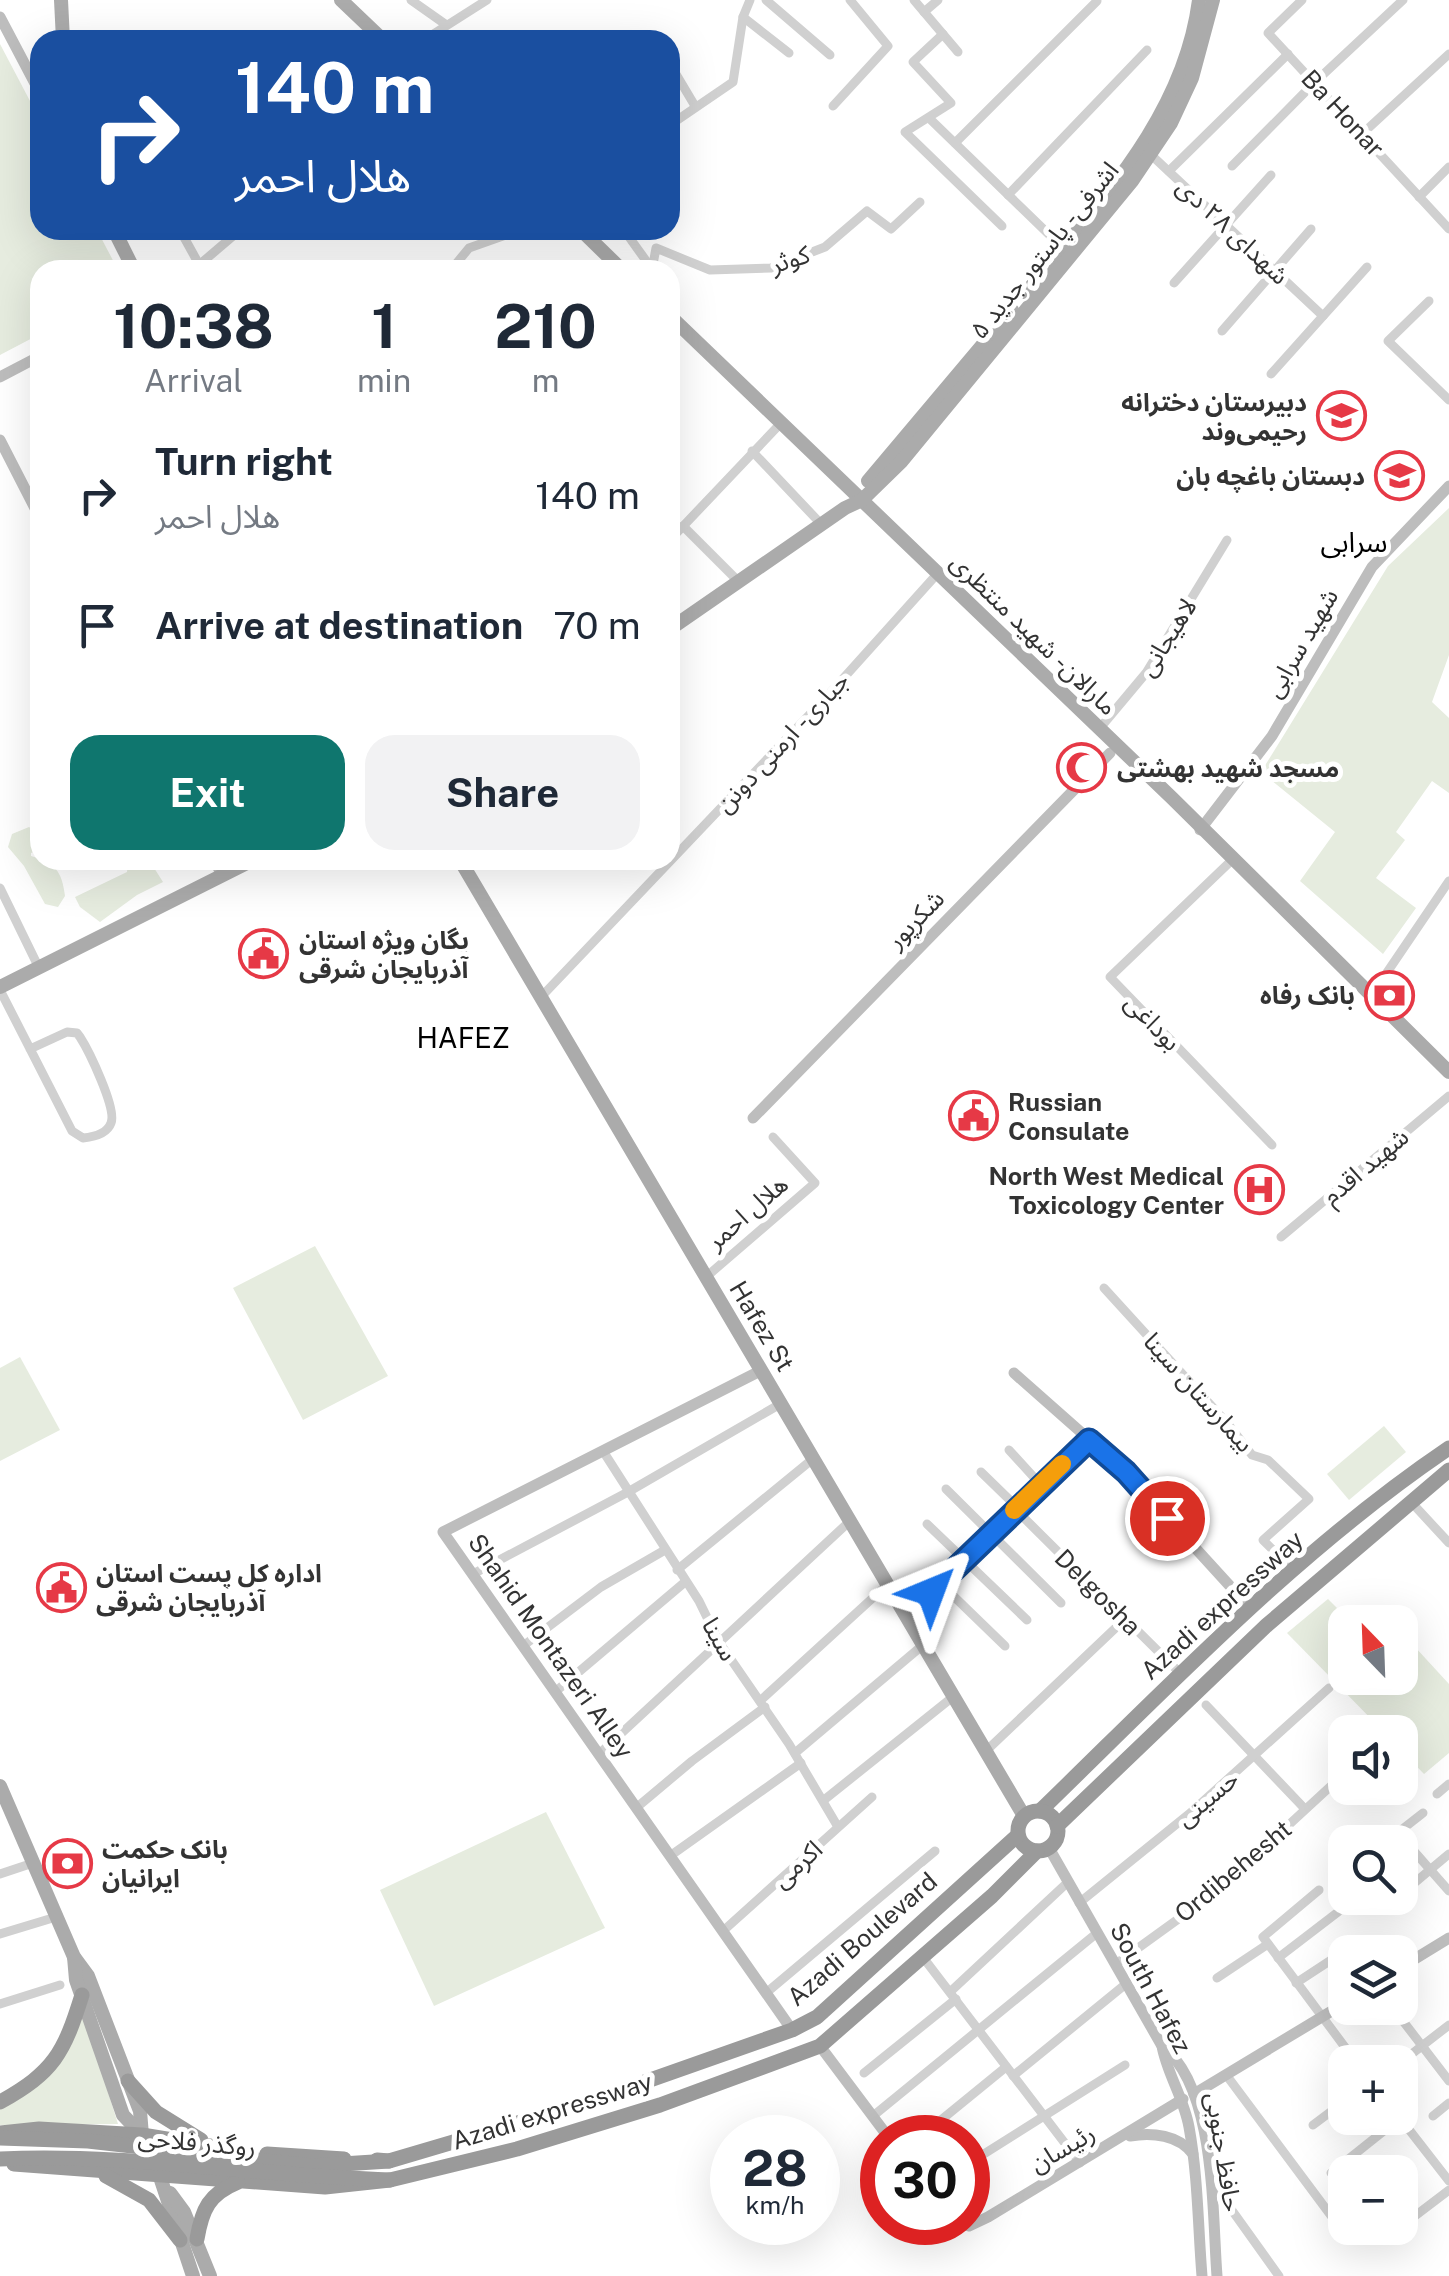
<!DOCTYPE html>
<meta charset="utf-8">
<style>
:root{--surface:#fff;--page:#f2f2f3;--text:#1f2937;--muted:#747a83;--accent:#0f766e}
body{margin:0;font-family:"Public Sans","Noto Sans Arabic",sans-serif;background:var(--page);color:var(--text);height:100vh;display:flex;flex-direction:column;font-size:38px;white-space:nowrap}
*{box-sizing:border-box;margin:0}
p{font-size:32px;color:var(--muted)}
.icon{flex:none;width:55px;height:55px;fill:none;stroke:currentColor;stroke-width:2;stroke-linecap:round;stroke-linejoin:round}
.map{position:relative;flex:1;overflow:hidden}
.panel{position:absolute;left:30px;top:260px;width:650px;height:610px;display:flex;flex-direction:column;background:var(--surface);border-radius:30px;box-shadow:0 10px 40px #0002}
.panel>*{flex:none}
.banner{position:absolute;left:30px;top:30px;width:650px;height:210px;border-radius:30px;box-shadow:0 10px 40px #0002;background:#1a4fa0;color:#fff;overflow:hidden}
.needle{width:65px;rotate:337deg}
.controls{position:absolute;left:1328px;top:1605px;display:grid;gap:20px}
.controls a{display:grid;place-items:center;width:90px;height:90px;border-radius:20px;background:var(--surface);box-shadow:0 10px 40px #0002;font-size:50px}
.speed{position:absolute;left:710px;top:2115px;display:flex;gap:20px;font-size:50px;font-weight:700;text-align:center}
.speed>*{display:grid;place-content:center;width:130px;height:130px;border-radius:50%;background:var(--surface);box-shadow:0 10px 40px #0002;line-height:1}
.speed small{font-size:25px;font-weight:400}
.speed .limit{border:15px solid #d22;background:#fff;color:#111}
.pin{position:absolute;display:grid;place-items:center;width:85px;height:85px;color:#fff;margin:-42px;border:5px solid #fff;border-radius:50%;box-shadow:0 2px 10px #0007}
.me{position:absolute;width:110px;margin:-55px;rotate:44deg;stroke-linejoin:round;filter:drop-shadow(0 0 8px #0008)}
.turn{display:flex;align-items:center;gap:35px;height:210px;padding:0 40px;font-size:45px}
.turn .icon{width:130px;height:130px;stroke-width:2.5}
.turn b{display:block;font-size:70px;line-height:85px}
.eta{display:flex;justify-content:space-evenly;align-items:center;height:170px;text-align:center}
.eta b{font-size:60px;font-weight:700;line-height:70px}
.button{display:flex;gap:20px;margin-top:auto;padding:20px 40px}
.button a{flex:1;height:115px;border-radius:30px;background:var(--accent);color:#fff;font-size:40px;font-weight:700;line-height:115px;text-align:center}
.button a+a{background:var(--page);color:var(--text)}
ul{padding:0;list-style:none}
li{display:flex;align-items:center;gap:30px;height:130px;padding:0 40px}
li div{flex:1}
li b{display:block;font-size:38px}
li em{font-style:normal}
.map>svg:first-child{display:block}
.green{fill:#e6ecdf}
.lines{fill:none;stroke-linecap:round;stroke-linejoin:round}
.street{stroke:#d0d0d0;stroke-width:9}
.secondary{stroke:#bdbdbd;stroke-width:11}
.primary{stroke:#ababab;stroke-width:14}
.highway{stroke:#9a9a9a;stroke-width:15}
.highway-bridge{stroke:#9a9a9a;stroke-width:15}
.route-casing{stroke:#114b97;stroke-width:25}
.route{stroke:#1a73e8;stroke-width:18}
.slow{stroke:#f59e0b;stroke-width:18}
.labels{text-anchor:middle;dominant-baseline:central;stroke-width:10;stroke-linejoin:round;paint-order:stroke}
.street-label{font-size:25px;fill:#333;stroke:#fff}
.poi-label{font-size:25px;font-weight:bold;fill:#333;stroke:#fff;text-anchor:start}
.neighbourhood-label{font-size:28px;fill:#000;stroke:#fff}
</style>
<div class="map">
<svg width="1449" height="2276" viewBox="0 0 1449 2276">
<rect width="100%" height="100%" fill="#fff"/>
<g class="green">
<polygon points="0,44 40,120 40,230 97,230 118,270 40,270 40,334 0,355"/>
<polygon points="1449,508 1449,655 1432,702 1449,718 1449,793 1432,781 1396,832 1405,840 1376,878 1416,908 1383,954 1300,881 1335,832 1261,772 1388,566"/>
<path d="M29,827L40,835V849L31,853V856C55,863 62,871 65,896L58,907L45,904L24,866L8,847L12,834Z"/>
<polygon points="128,860 149,860 163,882 137,895 100,922 80,907 75,897 127,872"/>
<polygon points="315,1246 388,1376 303,1420 233,1288"/>
<polygon points="20,1357 60,1430 0,1461 0,1368"/>
<polygon points="1384,1426 1406,1452 1349,1500 1327,1474"/>
<polygon points="1328,1599 1351,1622 1345,1622 1345,1678 1400,1678 1400,1636 1403,1634 1449,1684 1449,1753 1424,1774 1400,1749 1400,1732 1384,1732 1287,1633"/>
<polygon points="546,1812 605,1928 434,2006 380,1890"/>
<polygon points="83,2012 118,2124 0,2125 0,2109 15,2101"/>
</g>
<g class="lines">
<g class="street">
<polyline points="411,0 445,24"/>
<polyline points="766,0 830,55"/>
<polyline points="914,0 958,52"/>
<polyline points="1302,0 1268,33 1449,229"/>
<polyline points="924,12 938,0"/>
<polyline points="743,17 789,53"/>
<polyline points="943,34 913,62 951,103 905,132 1002,226"/>
<polyline points="424,40 487,0"/>
<polyline points="670,64 695,106"/>
<polyline points="833,106 888,46 850,0"/>
<polyline points="930,119 1064,249"/>
<polyline points="670,125 733,82 743,17 750,0"/>
<polyline points="1362,134 1449,54"/>
<polyline points="955,143 1097,1"/>
<polyline points="1148,152 1323,316"/>
<polyline points="1232,166 1314,83 1403,0"/>
<polyline points="1169,171 1288,54"/>
<polyline points="1008,195 1147,50"/>
<polyline points="1419,197 1449,167"/>
<polyline points="180,230 201,268"/>
<polyline points="624,230 652,269"/>
<polyline points="199,265 240,230"/>
<polyline points="451,270 469,248 520,230"/>
<polyline points="652,270 656,248 710,270 771,268 825,247 867,211 891,229 920,202"/>
<polyline points="1174,283 1271,175"/>
<polyline points="1429,301 1388,341 1449,400"/>
<polyline points="1222,331 1311,229"/>
<polyline points="1271,374 1367,267"/>
<polyline points="752,451 822,525"/>
<polyline points="683,526 739,582"/>
<polyline points="670,540 781,423"/>
<polyline points="1100,728 1146,673 1227,540"/>
<polyline points="1232,860 1110,977 1272,1145"/>
<polyline points="0,888 38,966"/>
<path d="M0,990L72,1131L83,1138C93,1137 107,1134 111,1123C117,1109 89,1051 80,1037L77,1033L67,1032L30,1049"/>
<polyline points="542,996 831,692 938,573"/>
<polyline points="1371,996 1449,881"/>
<polyline points="1281,1237 1449,1096"/>
<polyline points="706,1277 815,1183 773,1137"/>
<polyline points="1104,1288 1228,1424 1252,1455 1268,1460 1309,1499 1263,1540 1294,1571"/>
<polyline points="1009,1450 1040,1484"/>
<polyline points="603,1451 699,1601 719,1642 789,1744 838,1827"/>
<polyline points="981,1472 1017,1507"/>
<polyline points="946,1489 1061,1603"/>
<polyline points="1413,1504 1449,1543"/>
<polyline points="1015,1509 1181,1674"/>
<polyline points="927,1524 1027,1620"/>
<polyline points="677,1570 814,1458"/>
<polyline points="473,1574 628,1492 782,1403"/>
<polyline points="940,1583 1005,1646"/>
<polyline points="907,1617 1089,1440"/>
<polyline points="523,1646 601,1587 665,1550"/>
<polyline points="555,1692 685,1582"/>
<polyline points="760,1701 888,1584"/>
<polyline points="1206,1705 1305,1809"/>
<polyline points="986,1751 1125,1619"/>
<polyline points="795,1753 923,1645"/>
<polyline points="599,1754 850,1521"/>
<polyline points="1437,1794 1449,1784"/>
<polyline points="824,1800 954,1696"/>
<polyline points="636,1808 692,1761 765,1707"/>
<polyline points="1398,1833 1449,1891"/>
<polyline points="1386,1842 1423,1813"/>
<polyline points="670,1856 801,1763"/>
<polyline points="0,1874 33,1863"/>
<polyline points="1319,1890 1263,1937 1356,2062"/>
<polyline points="1400,1895 1449,1854"/>
<polyline points="1079,1903 1189,1814 1329,1688"/>
<polyline points="1387,1906 1397,1898"/>
<polyline points="723,1931 872,1797"/>
<polyline points="0,1934 56,1917"/>
<polyline points="922,1956 1080,2163"/>
<polyline points="1278,1958 1338,1912"/>
<polyline points="1116,1964 1217,1891 1345,1773"/>
<polyline points="1217,1978 1268,1944"/>
<polyline points="1296,1983 1357,1943"/>
<polyline points="950,1992 1068,1882"/>
<polyline points="766,1993 935,1851"/>
<polyline points="0,2004 60,1985"/>
<polyline points="1393,2008 1449,2081"/>
<polyline points="1400,2063 1449,2025"/>
<polyline points="864,2073 956,1999"/>
<polyline points="1013,2076 1127,1983"/>
<polyline points="1227,2076 1338,2225"/>
<polyline points="873,2116 1097,1933"/>
<polyline points="1433,2116 1449,2103"/>
<polyline points="1400,2118 1449,2181"/>
<polyline points="1313,2125 1345,2101"/>
<polyline points="919,2138 1006,2067"/>
<polyline points="968,2164 1125,2065"/>
<polyline points="1331,2173 1400,2118"/>
<polyline points="1211,2181 1279,2276"/>
<polyline points="1386,2238 1449,2190"/>
</g>
<g class="secondary">
<polyline points="0,17 40,93"/>
<polyline points="0,377 40,356"/>
<polyline points="0,440 40,518"/>
<polyline points="1200,830 1272,736 1372,567 1449,486"/>
<polyline points="214,860 222,875"/>
<polyline points="753,1118 1110,753"/>
<polyline points="762,1370 443,1532 792,2030"/>
<polyline points="1014,1373 1126,1472 1250,1608"/>
<path d="M1049,1848L1162,2046C1167,2074 1184,2098 1189,2127C1198,2176 1198,2227 1202,2276"/>
<polyline points="1400,1968 1449,1938"/>
<polyline points="820,2046 889,2138"/>
<path d="M1162,2046C1216,2087 1212,2212 1217,2276"/>
<polyline points="1194,2094 1345,2003"/>
<path d="M1130,2136C1152,2132 1179,2135 1193,2154"/>
<polyline points="956,2222 969,2226 988,2217 1183,2099"/>
</g>
<g class="primary">
<polyline points="61,0 63,40"/>
<polyline points="341,0 383,40"/>
<polyline points="114,230 134,270"/>
<polyline points="581,230 622,270"/>
<path d="M1026,293C1098,204 1184,118 1199,0"/>
<polyline points="670,316 1172,798 1449,1072"/>
<polyline points="868,481 1012,310"/>
<polyline points="670,629 845,508 862,500 901,462 1132,181 1171,123 1192,78 1213,0"/>
<polyline points="460,860 1024,1816"/>
<polyline points="0,987 253,860"/>
<polyline points="0,1786 74,1957 88,1976 140,2111 142,2135"/>
<polyline points="74,1957 76,1980 123,2115 142,2135"/>
<polyline points="157,2168 193,2276"/>
<polyline points="170,2193 184,2212 210,2276"/>
</g>
<g class="highway">
<path d="M1040,1811C1170,1685 1298,1550 1449,1448"/>
<circle cx="1038" cy="1831" r="20"/>
<polyline points="1057,1826 1267,1625 1449,1470"/>
<polyline points="128,2081 156,2112 201,2140"/>
<path d="M0,2102C54,2072 64,2053 82,1995"/>
<polyline points="0,2133 39,2129 142,2135 234,2150"/>
<polyline points="267,2154 344,2159"/>
<polyline points="377,2160 389,2161 582,2104 792,2030 817,2017 1018,1835"/>
<polyline points="14,2164 325,2187 390,2180 517,2149 660,2105 820,2046 992,1896 1037,1851"/>
<polyline points="106,2176 149,2200 180,2240"/>
<path d="M197,2239C202,2209 209,2194 238,2182"/>
</g>
<g class="highway-bridge">
<polyline points="0,2138 88,2141 311,2166 389,2161"/>
<path d="M0,2159C130,2153 260,2176 390,2180"/>
</g>
</g>
<g class="lines">
<defs>
<polyline id="route" points="931,1592 1089,1440 1126,1472 1167,1518"/>
</defs>
<use href="#route" class="route-casing"/>
<use href="#route" class="route"/>
<polyline class="slow" points="1014,1510 1062,1464"/>
</g>
<defs>
<symbol id="school-ring" viewBox="-11 -11 22 22"><circle r="9.5" fill="#fff" stroke="#e63946" stroke-width="1.5"/><path d="M0-5L7-2L0 1L-7-2ZM-4 1L0 2.5L4 1V4Q0 6-4 4Z" fill="#e63946"/></symbol>
<symbol id="mosque-ring" viewBox="-11 -11 22 22"><circle r="9.5" fill="#fff" stroke="#e63946" stroke-width="1.5"/><path d="M3.5-4.9A6 6 0 1 0 3.5 4.9A5 5 0 1 1 3.5-4.9Z" fill="#e63946"/></symbol>
<symbol id="civic-ring" viewBox="-11 -11 22 22"><circle r="9.5" fill="#fff" stroke="#e63946" stroke-width="1.5"/><path d="M-.6-6.5H3V-4.5H.6V-3L4-1V1h2V6H-6V1h2V-1L-.6-3ZM-1.2 2.5V6h2.4V2.5Z" fill="#e63946"/></symbol>
<symbol id="bank-ring" viewBox="-11 -11 22 22"><circle r="9.5" fill="#fff" stroke="#e63946" stroke-width="1.5"/><path d="M-6-4H6V4H-6ZM0-2.3a2.3 2.3 0 1 0 0 4.6a2.3 2.3 0 1 0 0-4.6Z" fill="#e63946"/></symbol>
<symbol id="hospital-ring" viewBox="-11 -11 22 22"><circle r="9.5" fill="#fff" stroke="#e63946" stroke-width="1.5"/><path d="M-5-5h3v3.5h4V-5h3V5h-3V1.5h-4V5h-3Z" fill="#e63946"/></symbol>
</defs>
<g fill-rule="evenodd">
<use href="#school-ring" x="1314" y="388" width="55" height="55"/>
<use href="#school-ring" x="1372" y="448" width="55" height="55"/>
<use href="#mosque-ring" x="1054" y="740" width="55" height="55"/>
<use href="#civic-ring" x="236" y="926" width="55" height="55"/>
<use href="#bank-ring" x="1362" y="968" width="55" height="55"/>
<use href="#civic-ring" x="946" y="1088" width="55" height="55"/>
<use href="#hospital-ring" x="1232" y="1162" width="55" height="55"/>
<use href="#civic-ring" x="34" y="1560" width="55" height="55"/>
<use href="#bank-ring" x="40" y="1836" width="55" height="55"/>
</g>
<g class="labels">
<g class="street-label">
<text transform="translate(1343 113) rotate(47)">Ba Honar</text>
<text transform="translate(1233 231) rotate(43)">شهدای ۲۸ دی</text>
<text transform="translate(1044 250) rotate(-51)">اشرفی - پاستور جدید ۵</text>
<text transform="translate(790 259) rotate(-18)">کوثر</text>
<text transform="translate(1034 634) rotate(44)">مارالان - شهید منتظری</text>
<text transform="translate(1167 637) rotate(-58)">لاهیجانی</text>
<text transform="translate(1301 643) rotate(-60)">شهید سرابی</text>
<text transform="translate(782 742) rotate(-47)">جباری - ارمنی دونن</text>
<text transform="translate(915 919) rotate(-46)">شکرپور</text>
<text transform="translate(1153 1022) rotate(46)">بوداغی</text>
<text transform="translate(1365 1166) rotate(-40)">شهید اقدم</text>
<text transform="translate(747 1212) rotate(-41)">هلال احمر</text>
<text transform="translate(762 1326) rotate(59)">Hafez St</text>
<text transform="translate(1199 1392) rotate(48)">بیمارستان سینا</text>
<text transform="translate(1098 1592) rotate(45)">Delgosha</text>
<text transform="translate(1222 1605) rotate(-42)">Azadi expressway</text>
<text transform="translate(720 1639) rotate(60)">سینا</text>
<text transform="translate(551 1646) rotate(55)">Shahid Montazeri Alley</text>
<text transform="translate(1207 1798) rotate(-40)">حسینی</text>
<text transform="translate(797 1864) rotate(-42)">اکرمی</text>
<text transform="translate(1233 1871) rotate(-40)">Ordibehesht</text>
<text transform="translate(862 1939) rotate(-41)">Azadi Boulevard</text>
<text transform="translate(1151 1988) rotate(62)">South Hafez</text>
<text transform="translate(552 2111) rotate(-17)">Azadi expressway</text>
<text transform="translate(197 2142) rotate(5)">روگذر فلاحی</text>
<text transform="translate(1062 2148) rotate(-30)">رئیسان</text>
<text transform="translate(1224 2152) rotate(81)">حافظ جنوبی</text>
</g>
<g class="poi-label">
<text x="1307" y="402" text-anchor="end">دبیرستان دخترانه<tspan x="1307" dy="29">رحیمی‌وند</tspan></text>
<text x="1365" y="476" text-anchor="end">دبستان باغچه بان</text>
<text x="1117" y="768">مسجد شهید بهشتی</text>
<text x="299" y="940">یگان ویژه استان<tspan x="299" dy="29">آذربایجان شرقی</tspan></text>
<text x="1355" y="995" text-anchor="end">بانک رفاه</text>
<text x="1008" y="1102">Russian<tspan x="1008" dy="29">Consulate</tspan></text>
<text x="1224" y="1176" text-anchor="end">North West Medical<tspan x="1224" dy="29">Toxicology Center</tspan></text>
<text x="96" y="1573">اداره کل پست استان<tspan x="96" dy="29">آذربایجان شرقی</tspan></text>
<text x="102" y="1849">بانک حکمت<tspan x="102" dy="29">ایرانیان</tspan></text>
</g>
<g class="neighbourhood-label">
<text x="1354" y="541">سرابی</text>
<text x="463" y="1037">HAFEZ</text>
</g>
</g>
</svg>
<div class="controls">
<a><svg class="needle" viewBox="-14 -14 28 28"><path d="M0-13l5 13h-10z" fill="#e53935"/><path d="M0 13l5-13h-10z" fill="#747a83"/></svg></a>
<a><svg class="icon" aria-label="sound" viewBox="0 0 24 24"><path d="M4 9h4l5-4v14l-5-4H4zM17 9q2 3 0 6"/></svg></a>
<a><svg class="icon" aria-label="search" viewBox="0 0 24 24"><circle cx="10" cy="10" r="6"/><path d="M15 15l6 6"/></svg></a>
<a><svg class="icon" aria-label="layers" viewBox="0 0 24 24"><path d="M12 4l9 5-9 5-9-5zM3 14l9 5 9-5"/></svg></a>
<a>+</a>
<a>−</a>
</div>
<div class="speed"><div>28<small>km/h</small></div><div class="limit">30</div></div>
<div class="pin" style="left:1167px;top:1518px;background:#d93025"><svg class="icon" aria-label="arrive" viewBox="0 0 24 24"><path d="M6 21V4h12l-3 4 3 4H6"/></svg></div>
<svg class="me" style="left:931px;top:1592px" viewBox="-20 -20 40 40"><path d="M0-17L14 15 0 8-14 15z" fill="#1a73e8" stroke="#fff" stroke-width="4"/></svg>
<div class="banner">
<div class="turn"><svg class="icon" aria-label="right" viewBox="0 0 24 24"><path d="M7 20v-9h11M14 6l5 5-5 5"/></svg><div><b>140 m</b>هلال احمر</div></div>
</div>
<section class="panel">
<div class="eta">
<div><b>10:38</b><p>Arrival</p></div>
<div><b>1</b><p>min</p></div>
<div><b>210</b><p>m</p></div>
</div>
<ul>
<li><svg class="icon" aria-label="right" viewBox="0 0 24 24"><path d="M7 20v-9h11M14 6l5 5-5 5"/></svg><div><b>Turn right</b><p>هلال احمر</p></div><em>140 m</em></li>
<li><svg class="icon" aria-label="arrive" viewBox="0 0 24 24"><path d="M6 21V4h12l-3 4 3 4H6"/></svg><div><b>Arrive at destination</b></div><em>70 m</em></li>
</ul>
<div class="button"><a>Exit</a><a>Share</a></div>
</section>
</div>
